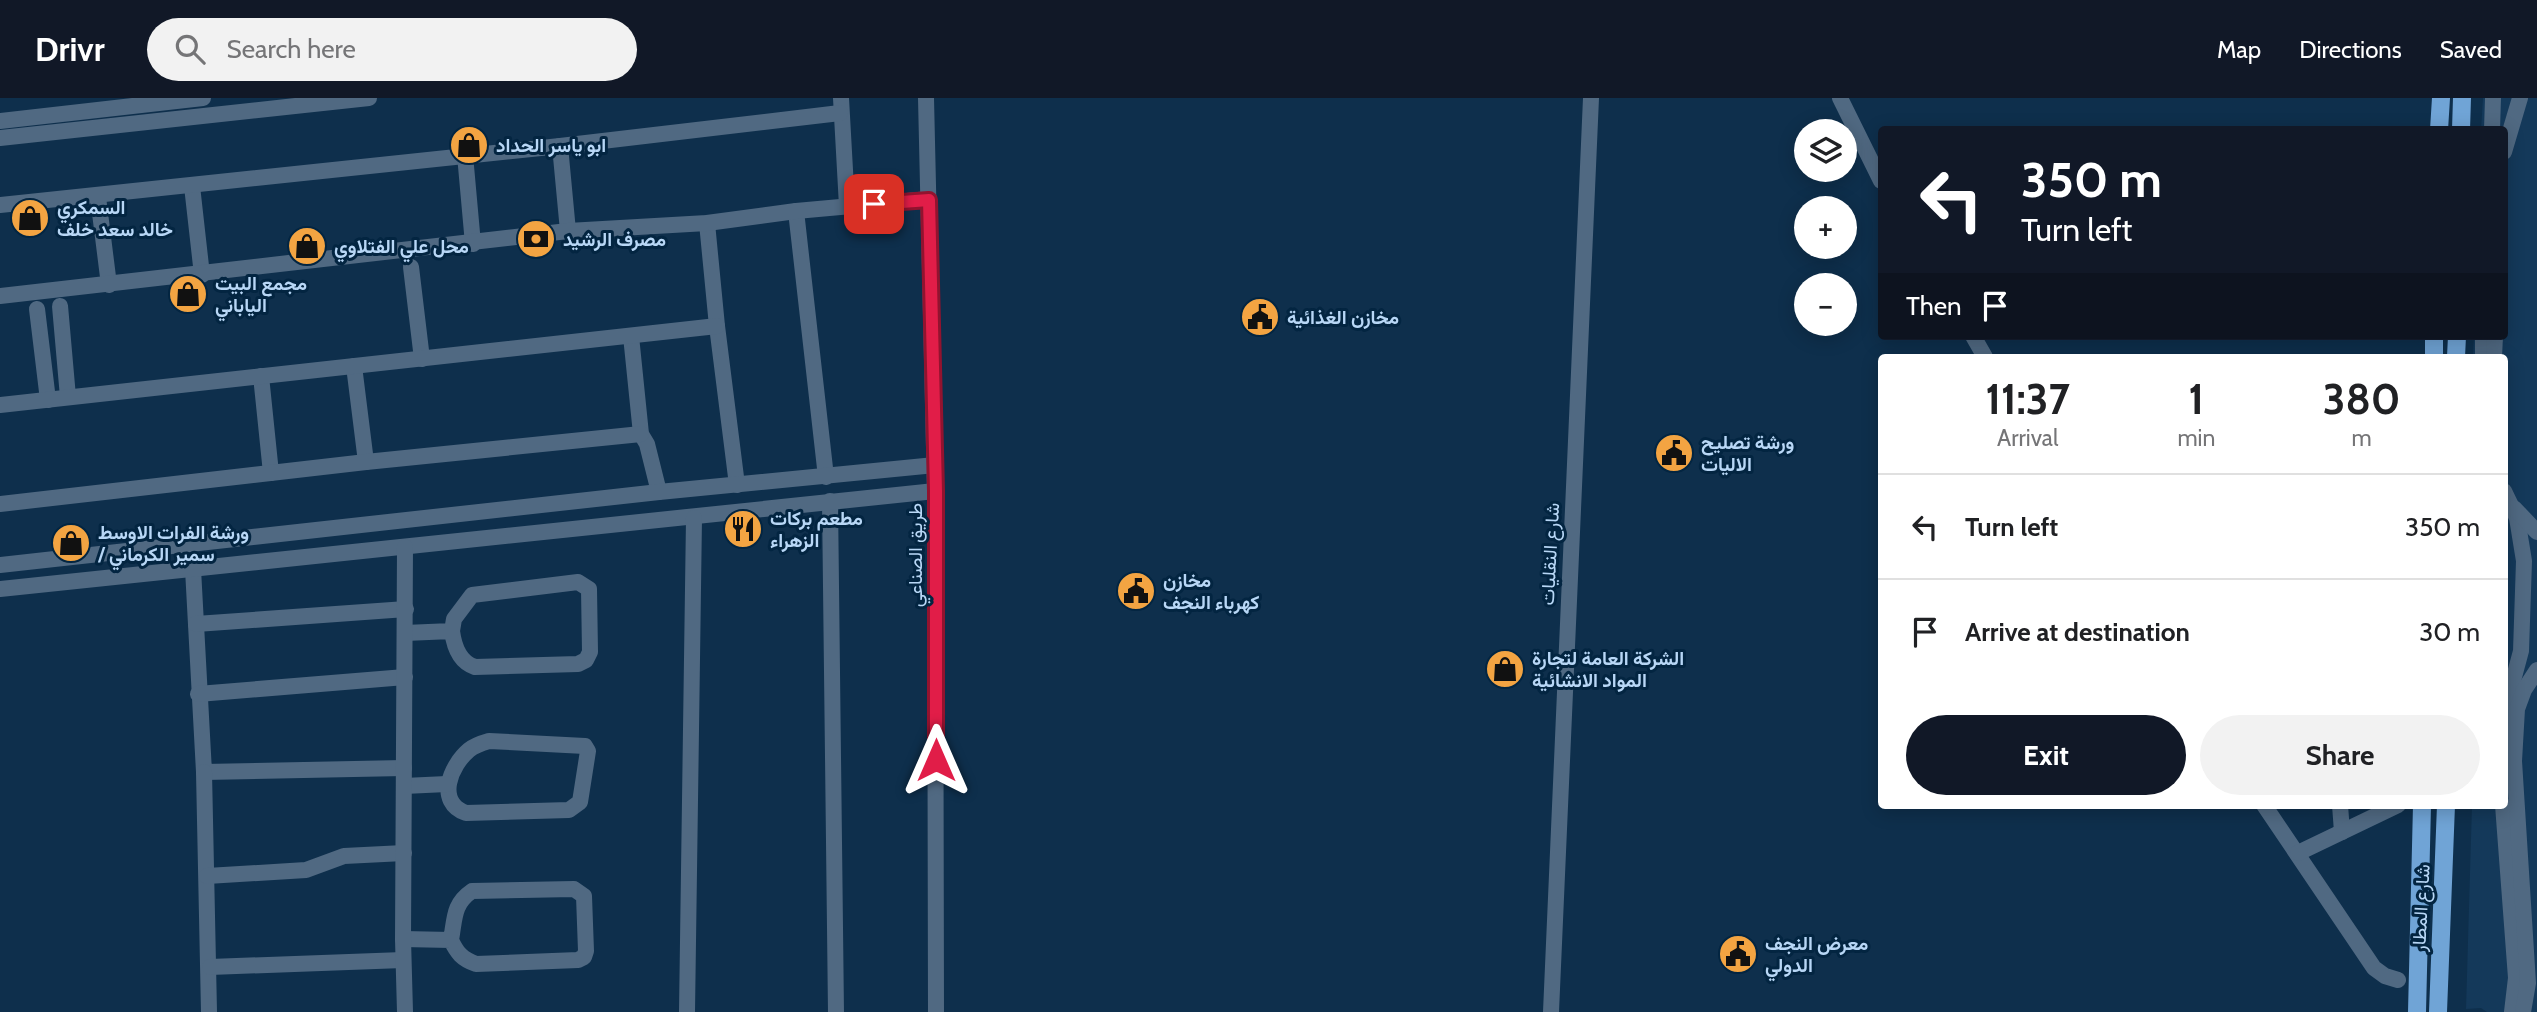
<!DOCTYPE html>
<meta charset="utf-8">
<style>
:root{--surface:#fff;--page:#f2f2f2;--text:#202124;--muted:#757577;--line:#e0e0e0;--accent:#111827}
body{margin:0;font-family:Cabin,Vazirmatn,sans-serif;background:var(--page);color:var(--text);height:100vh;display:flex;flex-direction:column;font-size:26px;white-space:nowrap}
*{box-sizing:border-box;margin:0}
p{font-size:23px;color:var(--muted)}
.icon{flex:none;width:38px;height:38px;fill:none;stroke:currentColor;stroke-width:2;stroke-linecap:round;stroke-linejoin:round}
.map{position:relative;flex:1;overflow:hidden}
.drawer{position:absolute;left:1878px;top:256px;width:630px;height:455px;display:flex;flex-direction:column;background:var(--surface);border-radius:7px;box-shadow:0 4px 18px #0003}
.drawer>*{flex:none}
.hud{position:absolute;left:1878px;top:28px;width:630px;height:214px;border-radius:7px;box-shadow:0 4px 18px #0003;background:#111827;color:#fff;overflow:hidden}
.fabs{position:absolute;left:1794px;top:21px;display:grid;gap:14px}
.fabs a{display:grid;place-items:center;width:63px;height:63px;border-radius:50%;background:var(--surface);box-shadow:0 4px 18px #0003;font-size:35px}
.pin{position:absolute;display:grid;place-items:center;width:60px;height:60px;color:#fff;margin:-30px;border-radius:14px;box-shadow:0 4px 10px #0006}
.me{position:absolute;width:77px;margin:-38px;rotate:0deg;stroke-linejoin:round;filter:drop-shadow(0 0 5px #0008)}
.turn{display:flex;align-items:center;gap:24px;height:147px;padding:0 28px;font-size:32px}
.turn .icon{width:91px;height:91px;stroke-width:2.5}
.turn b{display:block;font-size:49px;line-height:60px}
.then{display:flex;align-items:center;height:66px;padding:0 28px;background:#0003;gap:14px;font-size:26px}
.eta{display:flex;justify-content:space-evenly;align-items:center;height:119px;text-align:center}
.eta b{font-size:42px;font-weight:700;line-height:49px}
.primary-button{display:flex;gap:14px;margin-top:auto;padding:14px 28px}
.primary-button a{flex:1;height:80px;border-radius:42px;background:var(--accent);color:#fff;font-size:28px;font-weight:700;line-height:80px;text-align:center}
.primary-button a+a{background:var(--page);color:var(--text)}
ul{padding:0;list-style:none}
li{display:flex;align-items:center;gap:21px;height:105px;padding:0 28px;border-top:2px solid var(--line)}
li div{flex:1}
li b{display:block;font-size:26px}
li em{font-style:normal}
header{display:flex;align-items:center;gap:42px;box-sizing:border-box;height:98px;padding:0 35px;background:var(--accent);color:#fff}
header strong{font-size:33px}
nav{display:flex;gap:38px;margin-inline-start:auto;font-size:24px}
.search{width:490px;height:63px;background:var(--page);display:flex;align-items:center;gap:18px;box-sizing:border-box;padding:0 24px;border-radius:38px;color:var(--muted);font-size:26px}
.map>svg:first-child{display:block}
.built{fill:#14395a}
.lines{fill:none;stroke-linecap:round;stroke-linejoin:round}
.minor{stroke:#506982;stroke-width:16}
.major{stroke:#70a4d6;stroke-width:18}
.route-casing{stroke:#92132f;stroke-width:18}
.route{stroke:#e11d48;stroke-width:12}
.labels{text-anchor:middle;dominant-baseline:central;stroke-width:6;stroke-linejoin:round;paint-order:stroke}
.poi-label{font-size:19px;font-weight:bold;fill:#b8d7f6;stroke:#032541;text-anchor:start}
.street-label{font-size:19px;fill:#b8d7f6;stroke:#032541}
</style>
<header>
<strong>Drivr</strong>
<div class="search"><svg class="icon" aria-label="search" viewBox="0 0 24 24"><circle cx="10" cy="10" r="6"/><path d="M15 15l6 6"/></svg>Search here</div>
<nav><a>Map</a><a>Directions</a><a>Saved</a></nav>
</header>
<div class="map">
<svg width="2537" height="914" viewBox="0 0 2537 914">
<rect width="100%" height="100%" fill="#0e2f4c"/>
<polygon class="built" points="2483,0 2537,0 2537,914 2487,914 2481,910 2466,911 2472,707 2504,707 2504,259 2473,259 2474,238 2504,238 2504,32 2481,31"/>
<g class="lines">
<g class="minor">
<polyline points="841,0 847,108"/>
<polyline points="926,0 935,393 936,914"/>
<polyline points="1840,0 1881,83"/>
<polyline points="0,23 203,0"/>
<polyline points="2492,32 2493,0"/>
<polyline points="0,40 369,0"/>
<polyline points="560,48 568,133"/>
<polyline points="2504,54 2520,0"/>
<polyline points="465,57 473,146"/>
<polyline points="192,88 202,177"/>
<polyline points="98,99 109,187"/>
<polyline points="0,107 560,48 840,15"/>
<polyline points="796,113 826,379"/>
<polyline points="707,125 717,228 737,387"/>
<polyline points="411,169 422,261"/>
<polyline points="0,198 568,133 707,125 796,113 929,101"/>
<polyline points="60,208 68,299"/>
<polyline points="37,211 48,302"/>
<polyline points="631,238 641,336 647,346 659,394"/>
<polyline points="1973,238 1985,259"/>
<polyline points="2483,259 2483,238"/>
<polyline points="2494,259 2495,238"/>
<polyline points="354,268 366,364"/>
<polyline points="261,278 271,375"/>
<polyline points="0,307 717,228"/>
<polyline points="2504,393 2517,420 2524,463 2521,553 2507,605 2506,625"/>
<polyline points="830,403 836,914"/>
<polyline points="0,406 366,364 641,336"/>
<polyline points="2514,410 2537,434"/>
<polyline points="0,467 659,394 935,367"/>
<polyline points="193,471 204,674 404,670"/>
<polyline points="0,491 935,393"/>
<polyline points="196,526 406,511"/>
<path d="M405,535L452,533C454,548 459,564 475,569L578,566L586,562L590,554L589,491L578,484L472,497L454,521L452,533"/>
<polyline points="198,596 405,579"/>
<path d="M489,643L585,648L588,653L580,704L569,712L466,715C435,704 451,667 469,652C475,647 482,645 489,643Z"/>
<polyline points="204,674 209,914"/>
<polyline points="404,688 447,686"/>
<polyline points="2264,707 2374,870 2385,878 2398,882"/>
<polyline points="2340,707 2342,734"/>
<polyline points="2503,707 2516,880 2512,914"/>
<polyline points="2298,755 2398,707"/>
<polyline points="207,778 306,772 344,758 404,755"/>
<path d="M403,841L451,842C457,855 462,861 476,866L578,862L584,859L586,853L584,798L574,791L472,793C453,806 455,820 451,842"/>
<polyline points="210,869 403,862"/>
<polyline points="405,914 403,841 405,449"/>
<polyline points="687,914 694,420"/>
<polyline points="1551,914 1591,0"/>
<polyline points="2523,914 2528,885 2514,663 2517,611 2524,592 2537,572"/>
</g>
<g class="major">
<polyline points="2439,32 2441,0"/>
<polyline points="2461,32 2462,0"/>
<polyline points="2434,259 2434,238"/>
<polyline points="2456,259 2457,238"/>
<polyline points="2417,914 2422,707"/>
<polyline points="2438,914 2446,707"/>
</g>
</g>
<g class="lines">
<defs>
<polyline id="route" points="874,106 929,102 936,393 936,662"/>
</defs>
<use href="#route" class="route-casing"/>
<use href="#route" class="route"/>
</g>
<defs>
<symbol id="shop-disc" viewBox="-11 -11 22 22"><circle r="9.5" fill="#f3a442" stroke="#032541"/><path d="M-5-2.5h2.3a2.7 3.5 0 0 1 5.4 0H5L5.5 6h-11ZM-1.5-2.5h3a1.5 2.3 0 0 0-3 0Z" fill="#111"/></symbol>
<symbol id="bank-disc" viewBox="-11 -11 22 22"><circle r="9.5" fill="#f3a442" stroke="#032541"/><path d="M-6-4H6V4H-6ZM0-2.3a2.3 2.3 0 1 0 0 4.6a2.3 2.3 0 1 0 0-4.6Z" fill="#111"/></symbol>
<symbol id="civic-disc" viewBox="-11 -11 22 22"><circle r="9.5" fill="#f3a442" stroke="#032541"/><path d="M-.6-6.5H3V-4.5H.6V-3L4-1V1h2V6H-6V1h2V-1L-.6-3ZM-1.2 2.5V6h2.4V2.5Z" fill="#111"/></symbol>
<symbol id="restaurant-disc" viewBox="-11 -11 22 22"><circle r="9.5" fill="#f3a442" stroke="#032541"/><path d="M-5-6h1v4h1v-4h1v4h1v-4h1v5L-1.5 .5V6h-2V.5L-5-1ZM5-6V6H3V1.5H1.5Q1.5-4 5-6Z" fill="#111"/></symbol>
</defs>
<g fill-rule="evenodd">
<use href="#shop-disc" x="447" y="25" width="44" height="44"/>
<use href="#shop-disc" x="8" y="98" width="44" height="44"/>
<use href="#bank-disc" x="514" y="119" width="44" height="44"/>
<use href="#shop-disc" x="285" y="126" width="44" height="44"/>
<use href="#shop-disc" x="166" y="174" width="44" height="44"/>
<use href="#civic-disc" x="1238" y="197" width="44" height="44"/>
<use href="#civic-disc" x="1652" y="333" width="44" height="44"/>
<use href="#restaurant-disc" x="721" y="409" width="44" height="44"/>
<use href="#shop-disc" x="49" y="423" width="44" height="44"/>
<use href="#civic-disc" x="1114" y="471" width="44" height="44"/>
<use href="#shop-disc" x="1483" y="549" width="44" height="44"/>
<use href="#civic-disc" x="1716" y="834" width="44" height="44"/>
</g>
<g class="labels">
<g class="poi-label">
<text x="496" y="47">ابو ياسر الحداد</text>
<text x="57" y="109">السمكري<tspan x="57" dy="22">خالد سعد خلف</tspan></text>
<text x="563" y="141">مصرف الرشيد</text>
<text x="334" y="148">محل علي الفتلاوي</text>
<text x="215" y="185">مجمع البيت<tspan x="215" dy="22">الياباني</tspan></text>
<text x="1287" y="219">مخازن الغذائية</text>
<text x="1701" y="344">ورشة تصليح<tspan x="1701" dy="22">الاليات</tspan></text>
<text x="770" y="420">مطعم بركات<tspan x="770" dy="22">الزهراء</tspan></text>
<text x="98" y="434">ورشة الفرات الاوسط<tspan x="98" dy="22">/ سمير الكرماني</tspan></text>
<text x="1163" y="482">مخازن<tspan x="1163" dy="22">كهرباء النجف</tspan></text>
<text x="1532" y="560">الشركة العامة لتجارة<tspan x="1532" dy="22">المواد الانشائية</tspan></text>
<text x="1765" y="845">معرض النجف<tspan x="1765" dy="22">الدولي</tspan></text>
</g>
<g class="street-label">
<text transform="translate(1550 456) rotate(-87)">شارع النقليات</text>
<text transform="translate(915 457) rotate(-90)">طريق الصناعي</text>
<text transform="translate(2421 810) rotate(-87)">شارع المطار</text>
</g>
</g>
</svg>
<div class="fabs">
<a><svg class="icon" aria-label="layers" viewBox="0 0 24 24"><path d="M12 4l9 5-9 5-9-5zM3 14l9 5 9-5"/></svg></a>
<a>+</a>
<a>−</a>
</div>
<div class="pin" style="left:874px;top:106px;background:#d93025"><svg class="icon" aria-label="arrive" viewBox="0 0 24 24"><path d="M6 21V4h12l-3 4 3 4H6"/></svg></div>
<svg class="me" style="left:936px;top:662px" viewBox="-20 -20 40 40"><path d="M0-17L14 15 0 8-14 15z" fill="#e11d48" stroke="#fff" stroke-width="4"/></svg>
<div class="hud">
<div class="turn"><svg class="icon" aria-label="left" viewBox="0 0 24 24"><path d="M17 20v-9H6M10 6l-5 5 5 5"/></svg><div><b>350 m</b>Turn left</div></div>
<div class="then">Then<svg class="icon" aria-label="arrive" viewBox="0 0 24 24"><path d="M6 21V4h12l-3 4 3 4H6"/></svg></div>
</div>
<section class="drawer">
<div class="eta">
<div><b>11:37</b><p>Arrival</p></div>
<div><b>1</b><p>min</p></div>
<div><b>380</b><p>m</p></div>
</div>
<ul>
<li><svg class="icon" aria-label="left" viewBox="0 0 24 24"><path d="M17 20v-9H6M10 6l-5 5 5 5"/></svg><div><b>Turn left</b></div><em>350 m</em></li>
<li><svg class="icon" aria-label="arrive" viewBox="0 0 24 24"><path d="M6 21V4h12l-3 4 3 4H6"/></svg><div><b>Arrive at destination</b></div><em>30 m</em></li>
</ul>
<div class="primary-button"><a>Exit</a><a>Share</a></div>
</section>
</div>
